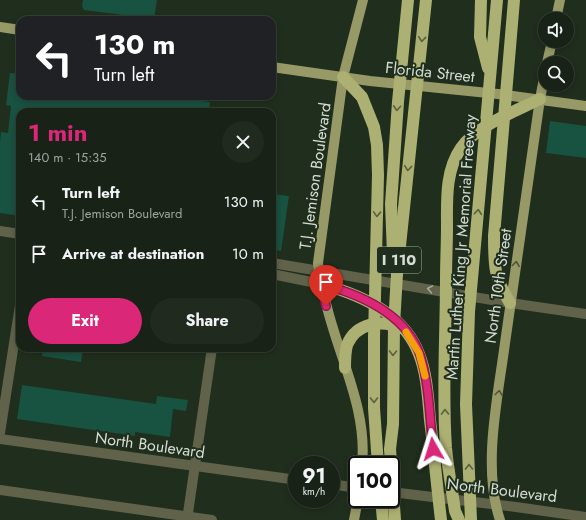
<!DOCTYPE html>
<meta charset="utf-8">
<style>
:root{--surface:#182216;--page:#212a1f;--text:#f1f3f6;--muted:#9fa4a1;--line:#363f35;--accent:#db2777}
body{margin:0;font-family:Jost,sans-serif;background:var(--page);color:var(--text);height:100vh;display:flex;flex-direction:column;font-size:15px;white-space:nowrap}
*{box-sizing:border-box;margin:0}
p{font-size:13px;color:var(--muted)}
.icon{flex:none;width:22px;height:22px;fill:none;stroke:currentColor;stroke-width:2;stroke-linecap:round;stroke-linejoin:round}
.map{position:relative;flex:1;overflow:hidden}
.drawer{position:absolute;left:16px;top:108px;width:260px;height:244px;display:flex;flex-direction:column;background:var(--surface);border-radius:12px;box-shadow:0 2px 6px #0003,0 0 0 1px var(--line)}
.drawer>*{flex:none}
.banner{position:absolute;left:16px;top:16px;width:260px;height:84px;border-radius:12px;box-shadow:0 2px 6px #0003,0 0 0 1px var(--line);background:#202124;color:#fff;overflow:hidden}
.buttons{position:absolute;left:538px;top:12px;display:grid;gap:8px}
.buttons a{display:grid;place-items:center;width:36px;height:36px;border-radius:50%;background:var(--surface);box-shadow:0 2px 6px #0003,0 0 0 1px var(--line);font-size:20px}
.speed{position:absolute;left:288px;top:456px;display:flex;gap:8px;font-size:20px;font-weight:700;text-align:center}
.speed>*{display:grid;place-content:center;width:52px;height:52px;border-radius:50%;background:var(--surface);box-shadow:0 2px 6px #0003,0 0 0 1px var(--line);line-height:1}
.speed small{font-size:10px;font-weight:400}
.speed .limit{border:2px solid #111;border-radius:6px;background:#fff;color:#111}
.pin{position:absolute;display:grid;place-items:center;width:34px;height:34px;color:#fff;margin:-41px -17px;border-radius:50% 50% 50% 0;rotate:-45deg;box-shadow:0 0 4px #0007}
.pin .icon{rotate:45deg}
.me{position:absolute;width:44px;margin:-22px;rotate:354deg;stroke-linejoin:round;filter:drop-shadow(0 0 3px #0008)}
.turn{display:flex;align-items:center;gap:14px;height:84px;padding:0 12px;font-size:18px}
.turn .icon{width:52px;height:52px;stroke-width:2.5}
.turn b{display:block;font-size:28px;line-height:34px}
.round{display:grid;place-items:center;flex:none;width:42px;height:42px;border-radius:21px;background:var(--page)}
.headline{display:flex;align-items:center;justify-content:space-between;height:68px;padding:0 12px}
h1{font-size:24px;font-weight:700;line-height:30px;color:var(--accent)}
.action{display:flex;gap:8px;margin-top:auto;padding:8px 12px}
.action a{flex:1;height:46px;border-radius:24px;background:var(--accent);color:#fff;font-size:16px;font-weight:700;line-height:46px;text-align:center}
.action a+a{background:var(--page);color:var(--text)}
ul{padding:0;list-style:none}
li{display:flex;align-items:center;gap:12px;height:52px;padding:0 12px}
li div{flex:1}
li b{display:block;font-size:15px}
li em{font-style:normal}
.map>svg:first-child{display:block}
.building{fill:#185241}
.lines{fill:none;stroke-linecap:round;stroke-linejoin:round}
.minor{stroke:#60624a;stroke-width:10}
.major{stroke:#979a67;stroke-width:10}
.highway{stroke:#acb072;stroke-width:12}
.oneway{stroke:#58623f}
.oneway2{stroke:#4a5437}
.oneway3{stroke:#a6ac9d}
.route-casing{stroke:#8e194d;stroke-width:10}
.route{stroke:#db2777;stroke-width:7}
.slow{stroke:#f59e0b;stroke-width:7}
.labels{text-anchor:middle;dominant-baseline:central;stroke-width:4;stroke-linejoin:round;paint-order:stroke}
.shield{fill:#202e1d;stroke:#9fa99d;stroke-width:1}
.shield-label{font-size:15px;font-weight:bold;fill:#d5ded4}
.street-label{font-size:16px;fill:#d5ded4;stroke:#202e1d}
</style>
<div class="map">
<svg width="586" height="520" viewBox="0 0 586 520">
<rect width="100%" height="100%" fill="#202e1d"/>
<g class="building">
<polygon points="83,0 157,0 154,19 84,10 82,6"/>
<polygon points="10,73 20,74 20,96 196,96 195,100 210,102 209,112 20,112 20,216 0,213 0,141 1,132 8,133 11,106 6,105"/>
<polygon points="550,121 586,126 586,158 546,153"/>
<polygon points="272,194 289,196 281,251 272,249"/>
<polygon points="43,348 83,348 81,362 42,356"/>
<polygon points="22,385 156,404 157,396 188,400 186,411 173,409 170,437 135,432 135,436 17,419"/>
</g>
<g class="lines">
<g class="minor">
<polyline points="0,231 20,234"/>
<polyline points="272,263 510,303 586,314"/>
<polyline points="272,274 321,284"/>
<polyline points="0,433 20,305"/>
<polyline points="0,439 297,480"/>
<polyline points="331,484 357,488"/>
<polyline points="0,490 212,520"/>
<polyline points="391,492 516,507 586,517"/>
<polyline points="187,520 212,348"/>
</g>
<g class="major">
<polyline points="556,19 560,0"/>
<polyline points="0,27 20,30"/>
<polyline points="547,63 552,41"/>
<polyline points="272,67 370,81 498,94 586,106"/>
<path d="M362,465C368,408 337,354 325,299C322,287 319,275 318,263L343,77L363,0"/>
<polyline points="354,520 358,499"/>
<path d="M500,520C482,467 498,397 505,343C516,261 528,180 540,99L545,73"/>
</g>
<g class="highway">
<polyline points="481,0 480,37 488,68"/>
<polyline points="343,77 362,97 374,127 377,145 378,175 374,337 374,408 378,465"/>
<polyline points="393,254 391,204 398,102 408,0"/>
<path d="M321,284C359,294 404,314 419,354C427,374 428,398 430,420C434,453 437,487 441,520"/>
<path d="M510,303C494,277 494,266 494,236L514,0"/>
<path d="M345,368C345,360 345,352 347,345C356,323 381,319 401,328"/>
<polyline points="381,499 383,520"/>
<polyline points="395,520 390,449 393,424 394,325 397,274 426,0"/>
<path d="M459,520L455,511C452,490 448,469 446,448C442,392 446,334 446,279C446,261 447,244 447,227C447,201 445,171 461,148C476,126 516,111 540,99"/>
<polyline points="471,520 466,404 469,312 497,0"/>
</g>
</g>
<defs><path id="oneway-chevron" d="M-2-3.5L2.5 0L-2 3.5" fill="none" stroke-width="1.6" stroke-linecap="round" stroke-linejoin="round"/></defs>
<g class="oneway">
<use href="#oneway-chevron" transform="translate(422 39) rotate(96)"/>
<use href="#oneway-chevron" transform="translate(397 108) rotate(94)"/>
<use href="#oneway-chevron" transform="translate(408 168) rotate(96)"/>
<use href="#oneway-chevron" transform="translate(478 212) rotate(-85)"/>
<use href="#oneway-chevron" transform="translate(377 214) rotate(92)"/>
<use href="#oneway-chevron" transform="translate(393 353) rotate(91)"/>
<use href="#oneway-chevron" transform="translate(374 400) rotate(90)"/>
<use href="#oneway-chevron" transform="translate(445 412) rotate(-91)"/>
<use href="#oneway-chevron" transform="translate(469 467) rotate(-91)"/>
</g>
<g class="oneway2">
<use href="#oneway-chevron" transform="translate(516 264) rotate(-82)"/>
<use href="#oneway-chevron" transform="translate(499 393) rotate(-82)"/>
</g>
<use class="oneway3" href="#oneway-chevron" transform="translate(430 289) rotate(-170)"/>
<g class="lines">
<defs>
<path id="route" d="M326,306L321,284C359,294 406,314 420,355C429,381 430,421 433,449"/>
</defs>
<use href="#route" class="route-casing"/>
<use href="#route" class="route"/>
<polyline class="slow" points="406,332 419,353 425,376"/>
</g>
<g class="labels">
<rect class="shield" x="377" y="247" width="44" height="26" rx="3"/>
<g class="shield-label">
<text x="399" y="260">I 110</text>
</g>
<g class="street-label">
<text transform="translate(430 72) rotate(6)">Florida Street</text>
<text transform="translate(315 176) rotate(-82)">T.J. Jemison Boulevard</text>
<text transform="translate(461 247) rotate(-86)">Martin Luther King Jr Memorial Freeway</text>
<text transform="translate(498 286) rotate(-82)">North 10th Street</text>
<text transform="translate(150 445) rotate(8)">North Boulevard</text>
<text transform="translate(502 490) rotate(7)">North Boulevard</text>
</g>
</g>
</svg>
<div class="buttons">
<a><svg class="icon" aria-label="sound" viewBox="0 0 24 24"><path d="M4 9h4l5-4v14l-5-4H4zM17 9q2 3 0 6"/></svg></a>
<a><svg class="icon" aria-label="search" viewBox="0 0 24 24"><circle cx="10" cy="10" r="6"/><path d="M15 15l6 6"/></svg></a>
</div>
<div class="speed"><div>91<small>km/h</small></div><div class="limit">100</div></div>
<div class="pin" style="left:326px;top:306px;background:#d93025"><svg class="icon" aria-label="arrive" viewBox="0 0 24 24"><path d="M6 21V4h12l-3 4 3 4H6"/></svg></div>
<svg class="me" style="left:433px;top:449px" viewBox="-20 -20 40 40"><path d="M0-17L14 15 0 8-14 15z" fill="#db2777" stroke="#fff" stroke-width="4"/></svg>
<div class="banner">
<div class="turn"><svg class="icon" aria-label="left" viewBox="0 0 24 24"><path d="M17 20v-9H6M10 6l-5 5 5 5"/></svg><div><b>130 m</b>Turn left</div></div>
</div>
<section class="drawer">
<div class="headline"><div><h1>1 min</h1><p>140 m · 15:35</p></div><a class="round"><svg class="icon" aria-label="close" viewBox="0 0 24 24"><path d="M6 6l12 12M18 6L6 18"/></svg></a></div>
<ul>
<li><svg class="icon" aria-label="left" viewBox="0 0 24 24"><path d="M17 20v-9H6M10 6l-5 5 5 5"/></svg><div><b>Turn left</b><p>T.J. Jemison Boulevard</p></div><em>130 m</em></li>
<li><svg class="icon" aria-label="arrive" viewBox="0 0 24 24"><path d="M6 21V4h12l-3 4 3 4H6"/></svg><div><b>Arrive at destination</b></div><em>10 m</em></li>
</ul>
<div class="action"><a>Exit</a><a>Share</a></div>
</section>
</div>
